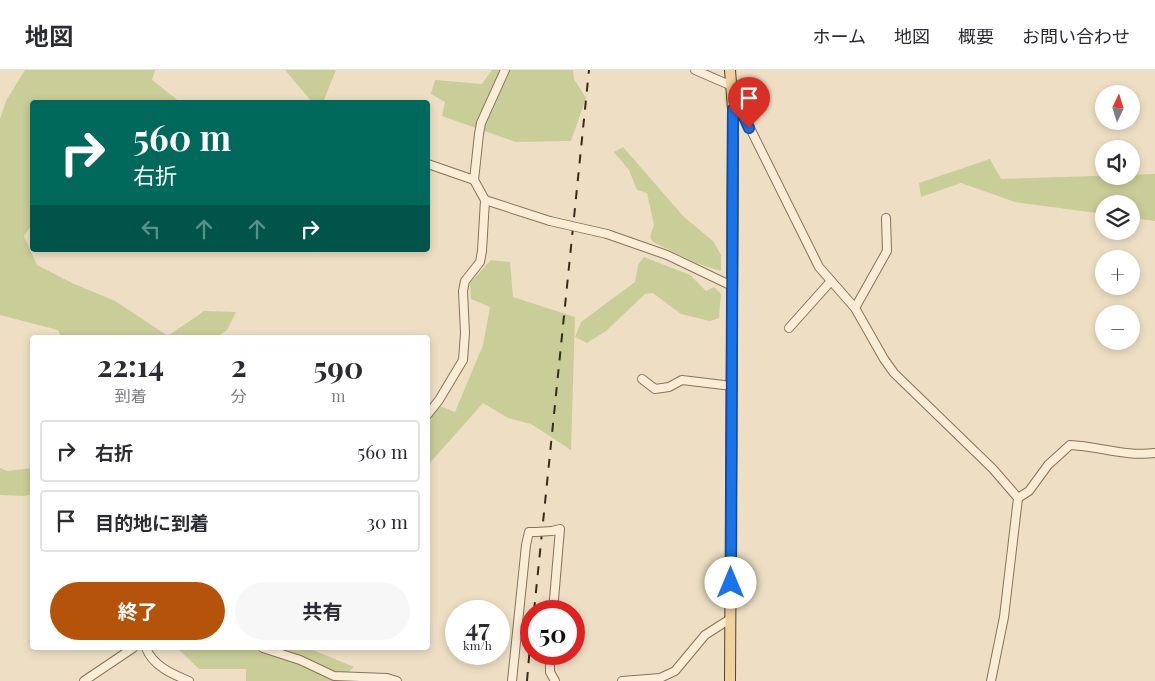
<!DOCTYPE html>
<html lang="ja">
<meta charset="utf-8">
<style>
:root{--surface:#fff;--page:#f7f7f7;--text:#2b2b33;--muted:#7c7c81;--line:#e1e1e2;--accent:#b45309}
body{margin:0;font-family:"Playfair Display","Noto Sans JP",serif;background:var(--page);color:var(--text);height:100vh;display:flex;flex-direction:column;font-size:19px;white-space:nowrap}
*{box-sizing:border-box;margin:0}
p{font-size:16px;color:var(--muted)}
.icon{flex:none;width:28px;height:28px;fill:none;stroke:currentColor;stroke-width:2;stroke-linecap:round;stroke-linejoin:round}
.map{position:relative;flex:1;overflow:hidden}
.details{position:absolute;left:30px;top:265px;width:400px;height:315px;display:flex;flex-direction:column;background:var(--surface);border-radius:5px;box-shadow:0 2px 8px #0003}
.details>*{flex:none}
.guide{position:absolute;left:30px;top:30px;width:400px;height:152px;border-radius:5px;box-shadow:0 2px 8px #0003;background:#00695c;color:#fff;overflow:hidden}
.needle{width:32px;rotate:4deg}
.controls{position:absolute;left:1095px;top:15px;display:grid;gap:10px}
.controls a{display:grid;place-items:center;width:45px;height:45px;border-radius:50%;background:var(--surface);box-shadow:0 2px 8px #0003;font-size:25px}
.speed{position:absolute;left:445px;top:530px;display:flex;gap:10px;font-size:25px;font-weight:700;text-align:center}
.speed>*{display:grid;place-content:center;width:65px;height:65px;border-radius:50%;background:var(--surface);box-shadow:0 2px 8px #0003;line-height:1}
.speed small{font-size:12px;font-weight:400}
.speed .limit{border:8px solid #d22;background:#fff;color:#111}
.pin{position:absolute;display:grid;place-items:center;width:42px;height:42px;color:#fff;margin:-51px -21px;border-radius:50% 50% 50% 0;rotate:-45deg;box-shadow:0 0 5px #0007}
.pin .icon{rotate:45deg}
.me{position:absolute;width:55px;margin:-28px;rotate:0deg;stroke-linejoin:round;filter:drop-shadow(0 0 4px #0008)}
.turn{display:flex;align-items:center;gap:18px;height:105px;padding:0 20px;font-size:22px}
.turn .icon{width:65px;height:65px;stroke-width:2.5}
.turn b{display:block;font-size:35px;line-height:42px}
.lanes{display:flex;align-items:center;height:48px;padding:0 20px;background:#0003;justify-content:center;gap:25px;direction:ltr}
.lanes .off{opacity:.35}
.eta{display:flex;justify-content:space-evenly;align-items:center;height:85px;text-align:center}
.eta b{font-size:30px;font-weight:700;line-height:35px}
.action{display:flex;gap:10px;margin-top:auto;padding:10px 20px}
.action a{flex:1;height:58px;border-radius:30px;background:var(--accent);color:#fff;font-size:20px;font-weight:700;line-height:58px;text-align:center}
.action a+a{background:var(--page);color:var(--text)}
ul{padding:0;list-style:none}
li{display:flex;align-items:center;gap:15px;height:62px;margin:0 10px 8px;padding:0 10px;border:2px solid var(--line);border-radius:5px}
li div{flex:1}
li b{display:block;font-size:19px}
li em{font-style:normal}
header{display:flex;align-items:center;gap:30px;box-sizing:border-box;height:70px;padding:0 25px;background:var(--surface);border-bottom:1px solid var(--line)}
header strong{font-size:24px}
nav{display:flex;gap:28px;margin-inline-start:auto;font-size:18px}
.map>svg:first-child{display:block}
.green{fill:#c9cd98}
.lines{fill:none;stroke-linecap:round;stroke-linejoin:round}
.minor-casing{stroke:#89715a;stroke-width:10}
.major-casing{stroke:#573f2e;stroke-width:12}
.minor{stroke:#f9edd7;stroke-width:8}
.major{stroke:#f2d29c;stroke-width:10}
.rail{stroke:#392a1e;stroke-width:2;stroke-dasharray:9 9;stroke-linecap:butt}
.minor-bridge-casing{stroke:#89715a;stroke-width:10;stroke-linecap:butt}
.minor-bridge{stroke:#f9edd7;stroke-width:8}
.route-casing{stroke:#114b97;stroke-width:12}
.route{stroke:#1a73e8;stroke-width:9}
</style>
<header>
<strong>地図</strong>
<nav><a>ホーム</a><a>地図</a><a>概要</a><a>お問い合わせ</a></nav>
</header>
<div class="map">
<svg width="1155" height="611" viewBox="0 0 1155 611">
<rect width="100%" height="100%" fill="#eedfc4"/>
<g class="green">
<polygon points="25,0 155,0 152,10 180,32 32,32 32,154 24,166 37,195 72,213 115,231 168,266 204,241 236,242 227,260 217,267 61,267 58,260 0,245 0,49 6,31"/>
<polygon points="285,0 336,0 323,32 312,32"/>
<polygon points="492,0 573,0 574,9 586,28 571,71 516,72 442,46 445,32 431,24 435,10 482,14"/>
<polygon points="623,77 684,147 713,171 721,185 721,201 696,193 653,172 650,167 654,155 647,123 637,120 629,100 614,82"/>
<polygon points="990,89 1001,109 1155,104 1155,151 1131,148 1131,134 1104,134 1104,144 1015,132 961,113 921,127 919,113"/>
<polygon points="644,187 690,205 706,221 714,217 721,224 719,248 710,251 681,244 653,223 645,224 606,261 587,273 575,267 581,252 635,212 638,195"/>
<polygon points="491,190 510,192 513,227 575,247 571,380 531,354 508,348 483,333 428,395 428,331 455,342 483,275 490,237 471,229 470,213"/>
<polygon points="0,398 7,401 32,398 32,424 24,426 0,425"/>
<polygon points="177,578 308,578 354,597 338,611 246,611 246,599 199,599"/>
</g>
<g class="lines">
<defs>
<g id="minor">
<polyline points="695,0 732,16"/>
<polyline points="733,39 741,40 819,197 855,238 884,289 894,303 993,399 1018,428 1004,547 991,611"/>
<polyline points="428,94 474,110"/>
<polyline points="485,130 550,151"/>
<polyline points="607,164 667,185 732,216"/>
<polyline points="855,238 887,181 886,148"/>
<polyline points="789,258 831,211"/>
<polyline points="642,309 655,319 669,317 682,310 732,316"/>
<polyline points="428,344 439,330 463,290 465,263 463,221 465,211 480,192 482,181 485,130 474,110 479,64 481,53 505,0"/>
<path d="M1018,428L1029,421L1048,395L1070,375C1098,376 1126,387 1155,383"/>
<polyline points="552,461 560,459 553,541"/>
<path d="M146,578C153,596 172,604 189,611"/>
<polyline points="263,578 300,590 334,606 387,608 397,611"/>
<polyline points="550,584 550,602 555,611"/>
<polyline points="84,611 133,578"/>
<polyline points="512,611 526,475 529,462 536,462"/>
<polyline points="622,611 660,608 675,601 705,565 730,549"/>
</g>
<polyline id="major" points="730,611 733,39 730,0"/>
</defs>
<use href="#minor" class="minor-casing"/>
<use href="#major" class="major-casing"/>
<use href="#minor" class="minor"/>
<use href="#major" class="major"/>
<g class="rail">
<polyline points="534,541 589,0"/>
<polyline points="527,611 531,564"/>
</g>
<defs>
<g id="minor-bridge">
<polyline points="550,151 607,164"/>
<polyline points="536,462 552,461"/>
</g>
</defs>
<use href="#minor-bridge" class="minor-bridge-casing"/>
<use href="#minor-bridge" class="minor-bridge"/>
</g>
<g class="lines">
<defs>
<polyline id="route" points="731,513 733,39 741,40 749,58"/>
</defs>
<use href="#route" class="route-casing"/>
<use href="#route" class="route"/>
</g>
</svg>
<div class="controls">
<a><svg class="needle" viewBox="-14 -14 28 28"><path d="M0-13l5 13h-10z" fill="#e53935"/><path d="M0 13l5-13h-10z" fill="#7c7c81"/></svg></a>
<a><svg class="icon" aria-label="sound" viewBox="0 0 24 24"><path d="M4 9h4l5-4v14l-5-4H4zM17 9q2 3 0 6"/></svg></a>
<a><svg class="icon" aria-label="layers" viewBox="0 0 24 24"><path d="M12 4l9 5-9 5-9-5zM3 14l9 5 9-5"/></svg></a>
<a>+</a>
<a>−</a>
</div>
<div class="speed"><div>47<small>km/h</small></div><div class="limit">50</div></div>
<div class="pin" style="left:749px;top:58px;background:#d93025"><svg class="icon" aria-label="arrive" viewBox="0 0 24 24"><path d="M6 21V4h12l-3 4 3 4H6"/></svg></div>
<svg class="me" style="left:731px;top:513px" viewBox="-20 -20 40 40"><circle r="19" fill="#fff"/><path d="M0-13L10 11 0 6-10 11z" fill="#1a73e8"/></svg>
<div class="guide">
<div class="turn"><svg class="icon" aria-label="right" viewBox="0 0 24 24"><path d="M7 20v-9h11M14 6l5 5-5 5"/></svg><div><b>560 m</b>右折</div></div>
<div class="lanes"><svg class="icon off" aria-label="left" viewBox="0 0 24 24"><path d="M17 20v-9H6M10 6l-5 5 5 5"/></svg><svg class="icon off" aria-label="ahead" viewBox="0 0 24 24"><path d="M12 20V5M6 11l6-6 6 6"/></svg><svg class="icon off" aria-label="ahead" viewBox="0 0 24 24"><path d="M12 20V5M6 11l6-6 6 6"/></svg><svg class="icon" aria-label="right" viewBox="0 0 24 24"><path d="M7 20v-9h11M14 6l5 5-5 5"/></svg></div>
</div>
<section class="details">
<div class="eta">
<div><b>22:14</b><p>到着</p></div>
<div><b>2</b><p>分</p></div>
<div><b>590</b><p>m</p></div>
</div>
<ul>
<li><svg class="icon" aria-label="right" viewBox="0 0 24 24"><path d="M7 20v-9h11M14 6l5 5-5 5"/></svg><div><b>右折</b></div><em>560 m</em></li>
<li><svg class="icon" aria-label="arrive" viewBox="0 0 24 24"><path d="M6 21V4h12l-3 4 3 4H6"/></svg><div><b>目的地に到着</b></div><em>30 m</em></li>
</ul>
<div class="action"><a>終了</a><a>共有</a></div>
</section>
</div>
